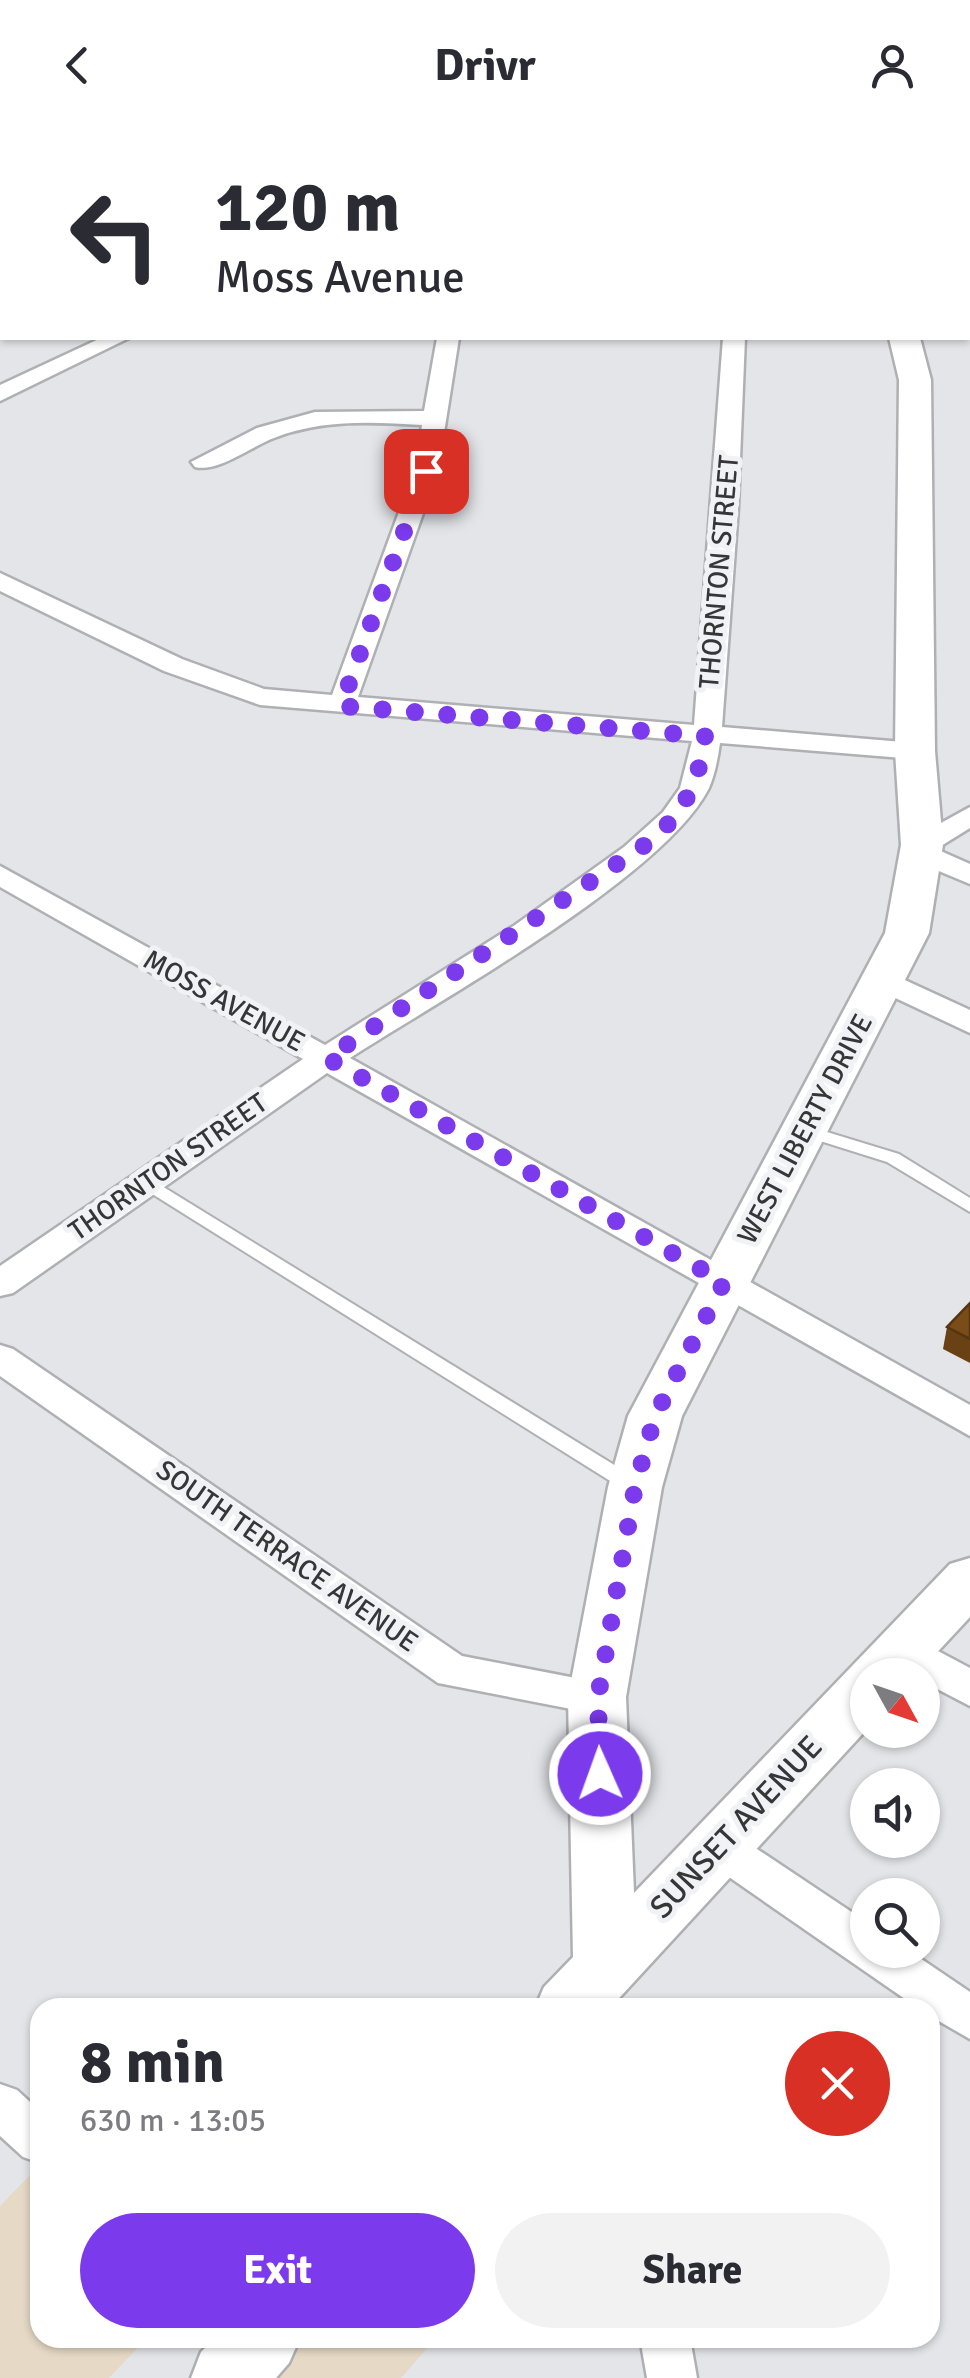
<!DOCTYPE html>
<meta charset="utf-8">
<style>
:root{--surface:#fff;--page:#f2f2f3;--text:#2b2b33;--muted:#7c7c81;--accent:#7c3aed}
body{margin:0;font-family:Signika,sans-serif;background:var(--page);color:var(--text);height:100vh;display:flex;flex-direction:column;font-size:38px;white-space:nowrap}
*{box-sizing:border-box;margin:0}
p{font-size:32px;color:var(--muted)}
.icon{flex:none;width:55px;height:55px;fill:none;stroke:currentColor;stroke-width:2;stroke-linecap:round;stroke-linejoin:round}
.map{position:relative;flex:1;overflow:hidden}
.panel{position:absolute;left:30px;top:1868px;width:910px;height:350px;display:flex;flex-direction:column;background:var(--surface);border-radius:30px;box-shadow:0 2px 8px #0004}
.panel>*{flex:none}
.top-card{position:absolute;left:0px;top:0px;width:970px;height:210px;box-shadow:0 2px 8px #0004;background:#fff;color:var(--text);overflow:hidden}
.needle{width:65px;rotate:130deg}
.controls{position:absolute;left:850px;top:1528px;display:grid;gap:20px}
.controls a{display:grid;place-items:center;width:90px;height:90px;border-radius:50%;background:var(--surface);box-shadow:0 2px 8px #0004;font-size:50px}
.pin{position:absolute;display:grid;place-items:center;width:85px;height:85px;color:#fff;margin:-42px;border-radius:20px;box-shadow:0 5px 15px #0006}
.me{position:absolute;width:110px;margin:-55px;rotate:358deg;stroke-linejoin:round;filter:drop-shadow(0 0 8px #0008)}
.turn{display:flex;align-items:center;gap:35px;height:210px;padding:0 50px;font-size:45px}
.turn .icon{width:130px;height:130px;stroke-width:2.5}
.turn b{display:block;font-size:70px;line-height:85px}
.round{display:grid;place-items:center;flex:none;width:105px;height:105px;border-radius:52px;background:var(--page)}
.summary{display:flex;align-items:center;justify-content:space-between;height:170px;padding:0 50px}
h1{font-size:60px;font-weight:800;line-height:75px}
.cta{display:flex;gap:20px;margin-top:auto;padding:20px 50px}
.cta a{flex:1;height:115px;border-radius:60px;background:var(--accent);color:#fff;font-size:40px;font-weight:800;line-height:115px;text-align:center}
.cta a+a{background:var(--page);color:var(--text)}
header{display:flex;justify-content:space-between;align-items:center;height:130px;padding:0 50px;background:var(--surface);font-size:45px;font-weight:800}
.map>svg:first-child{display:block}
.commercial{fill:#e6dac6}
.education{fill:#efd4d5}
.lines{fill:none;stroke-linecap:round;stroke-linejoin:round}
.service-casing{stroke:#afb0b4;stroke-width:4}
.minor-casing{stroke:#afb0b4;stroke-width:5}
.secondary-casing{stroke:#afb0b4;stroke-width:5}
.path{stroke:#929396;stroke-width:4;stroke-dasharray:6 2.5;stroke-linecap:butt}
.service{fill:#fff;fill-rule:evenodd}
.minor{fill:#fff;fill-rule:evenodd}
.secondary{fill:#fff;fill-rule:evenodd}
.wall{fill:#694115}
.building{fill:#7a4c18;stroke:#553511;stroke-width:2.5}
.route{stroke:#7c3aed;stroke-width:18;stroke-dasharray:0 32.4}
.labels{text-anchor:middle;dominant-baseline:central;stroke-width:10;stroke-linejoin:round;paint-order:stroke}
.street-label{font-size:28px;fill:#363638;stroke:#f1f2f6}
.near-street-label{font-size:32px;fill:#363638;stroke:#f1f2f6}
</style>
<header><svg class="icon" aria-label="back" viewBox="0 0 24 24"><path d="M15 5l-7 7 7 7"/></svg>Drivr<svg class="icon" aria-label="person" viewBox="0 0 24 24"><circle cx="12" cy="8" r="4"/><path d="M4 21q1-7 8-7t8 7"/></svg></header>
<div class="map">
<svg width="970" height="2248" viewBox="0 0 970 2248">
<rect width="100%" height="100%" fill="#e4e5e9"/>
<g class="commercial">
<polygon points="35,2040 40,2044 40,2208 147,2208 109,2248 0,2248 0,2076"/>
<polygon points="305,2208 436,2208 401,2248 268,2248"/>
</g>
<polygon class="education" points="226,0 679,0 679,2 225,2"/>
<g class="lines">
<defs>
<g id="service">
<polygon points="804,995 899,1024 970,1068 970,1082 887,1032 798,1004 796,1000"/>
<polygon points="144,1045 637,1349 640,1354 637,1359 623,1359 138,1055 136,1051"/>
</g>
<g id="minor">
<polygon points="689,0 709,0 709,2 690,2"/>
<rect x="968" y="86" width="2" height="12"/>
<rect x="0" y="143" width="2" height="12"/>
<polygon points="101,208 129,208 0,271 0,255"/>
<path d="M437,208H459L438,341L358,567L694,595L723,208H745L738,378L722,597L915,613L929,621L915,629L720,613C718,628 715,644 709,658C665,746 438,871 350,928L970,1275V1306L327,943L13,1163L0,1166V1136L303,929L0,757V736L325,915L515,795L624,717L663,682L680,658L692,611L260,575L164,541L0,461V443L182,529L264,559L332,565L414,341L422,295C372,292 322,289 274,308C252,316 218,343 195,337L191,332L257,298L315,282L424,281Z"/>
<polygon points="970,677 970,698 936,719 970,734 970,754 910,729 905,723 912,709"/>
<polygon points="883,840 970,880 970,903 872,857 867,850"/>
<polygon points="0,1215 13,1219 462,1526 612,1555 618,1567 612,1579 597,1584 438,1553 0,1246"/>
<path d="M904,1503L970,1538V1576L922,1551V1545C906,1545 891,1533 884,1519L890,1507Z"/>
<polygon points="718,1697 733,1703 868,1793 868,1820 908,1820 970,1862 970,1909 930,1886 930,1878 918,1878 703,1729 696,1716 703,1703"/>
<polygon points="0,1954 17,1960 40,1981 40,2033 23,2027 0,2006"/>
<polygon points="640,2208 690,2208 697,2248 647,2248"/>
</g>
<g id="secondary">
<polygon points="838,0 866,0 866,2 839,2"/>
<polygon points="889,208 920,208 931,250 935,621 943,715 929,803 682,1286 662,1357 626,1567 634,1763 950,1434 970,1428 970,1487 916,1545 868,1545 868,1598 610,1878 535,1878 544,1857 573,1827 568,1567 608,1357 628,1286 885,803 901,715 895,621 899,250"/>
<polygon points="215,2208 300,2208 289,2233 276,2248 191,2248 201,2222"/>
</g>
</defs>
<use href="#service" class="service-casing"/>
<use href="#minor" class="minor-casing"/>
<use href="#secondary" class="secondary-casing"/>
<polyline class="path" points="324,2 333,0"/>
<use href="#service" class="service"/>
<use href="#minor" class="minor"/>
<use href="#secondary" class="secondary"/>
</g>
<polygon class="wall" points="970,1173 970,1233 943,1219 947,1197"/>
<g class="building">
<polygon points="583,0 635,0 636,2 584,2"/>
<polygon points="970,1173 970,1209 947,1197"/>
</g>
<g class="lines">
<path class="route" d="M426,341L341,576L705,606C699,652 686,679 651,711L327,928L724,1152L655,1286L635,1357L598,1567L600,1644"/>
</g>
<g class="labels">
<g class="street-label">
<text transform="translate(719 442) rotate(-85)">THORNTON STREET</text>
<text transform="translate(224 871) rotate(29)">MOSS AVENUE</text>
<text transform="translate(805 999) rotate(-62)">WEST LIBERTY DRIVE</text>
<text transform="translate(168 1037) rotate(-35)">THORNTON STREET</text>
<text transform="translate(287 1426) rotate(35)">SOUTH TERRACE AVENUE</text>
</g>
<g class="near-street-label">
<text transform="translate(736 1697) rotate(-47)">SUNSET AVENUE</text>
</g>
</g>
</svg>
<div class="controls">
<a><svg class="needle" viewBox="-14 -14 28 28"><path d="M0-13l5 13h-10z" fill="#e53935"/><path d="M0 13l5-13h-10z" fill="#7c7c81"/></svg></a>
<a><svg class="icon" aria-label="sound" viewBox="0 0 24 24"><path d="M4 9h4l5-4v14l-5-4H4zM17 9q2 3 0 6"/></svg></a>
<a><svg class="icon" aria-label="search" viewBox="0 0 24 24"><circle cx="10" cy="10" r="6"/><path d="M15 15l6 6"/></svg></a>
</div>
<div class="pin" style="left:426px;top:341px;background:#d93025"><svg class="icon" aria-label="arrive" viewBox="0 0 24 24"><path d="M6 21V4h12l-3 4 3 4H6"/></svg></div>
<svg class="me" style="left:600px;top:1644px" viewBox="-20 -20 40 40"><circle r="17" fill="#7c3aed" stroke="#fff" stroke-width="3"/><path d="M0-11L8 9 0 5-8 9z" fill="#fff"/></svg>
<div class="top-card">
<div class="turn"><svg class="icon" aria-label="left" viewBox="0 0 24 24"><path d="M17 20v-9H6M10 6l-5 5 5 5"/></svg><div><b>120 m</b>Moss Avenue</div></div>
</div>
<section class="panel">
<div class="summary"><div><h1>8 min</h1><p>630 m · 13:05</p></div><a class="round" style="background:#d93025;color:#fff"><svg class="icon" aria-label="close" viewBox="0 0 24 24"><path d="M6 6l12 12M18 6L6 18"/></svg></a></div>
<div class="cta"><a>Exit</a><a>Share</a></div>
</section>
</div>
